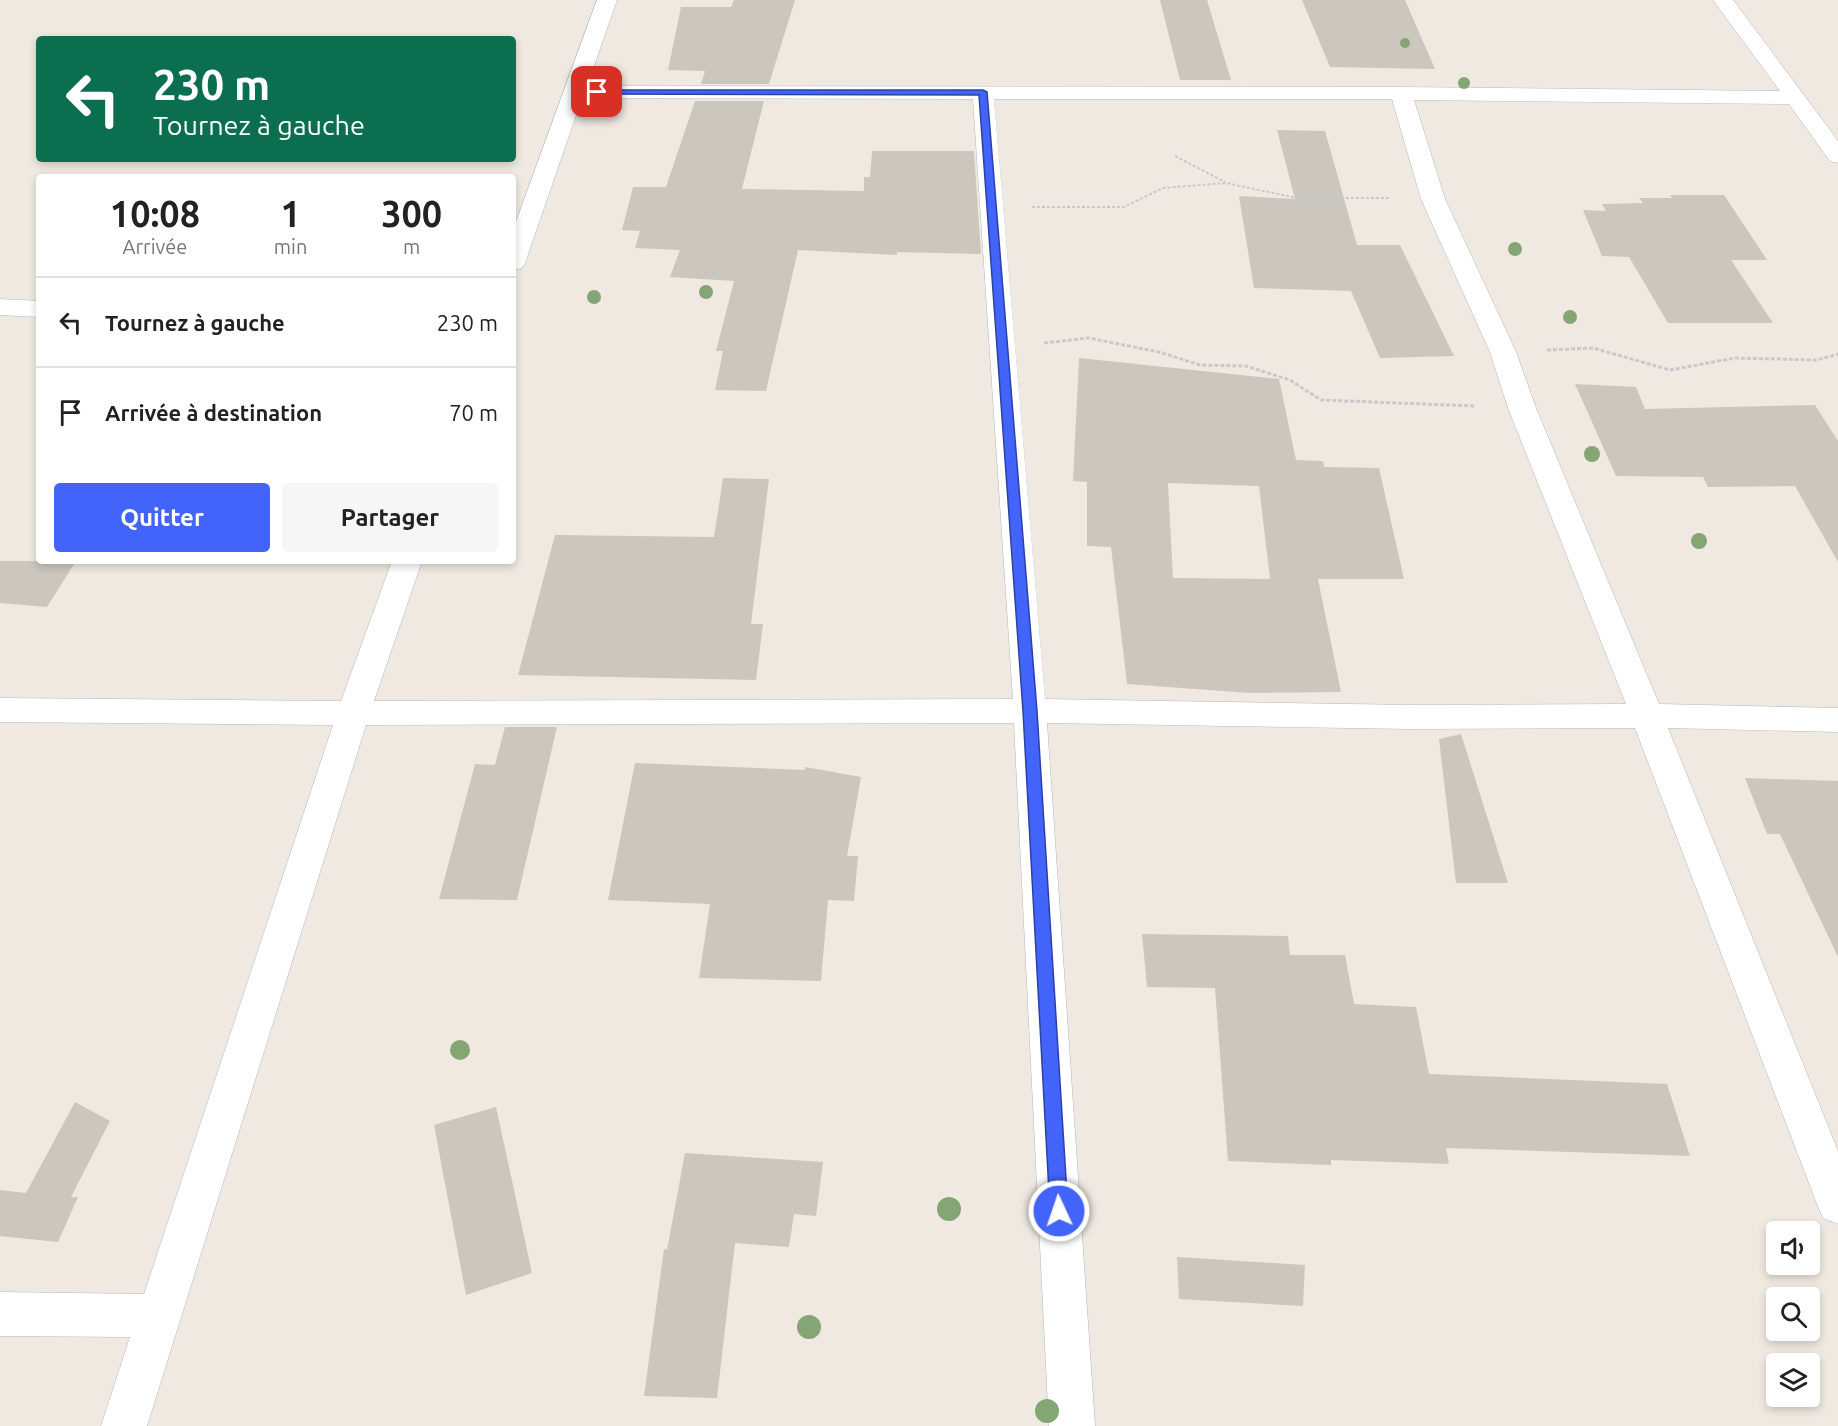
<!DOCTYPE html>
<html lang="fr">
<meta charset="utf-8">
<style>
:root{--surface:#fff;--page:#f6f6f6;--text:#222;--muted:#767676;--line:#e0e0e0;--accent:#4264fb}
body{margin:0;font-family:Ubuntu,sans-serif;background:var(--page);color:var(--text);height:100vh;display:flex;flex-direction:column;font-size:22px;white-space:nowrap}
*{box-sizing:border-box;margin:0}
p{font-size:20px;color:var(--muted)}
.icon{flex:none;width:33px;height:33px;fill:none;stroke:currentColor;stroke-width:2;stroke-linecap:round;stroke-linejoin:round}
.map{position:relative;flex:1;overflow:hidden}
.side{position:absolute;left:36px;top:174px;width:480px;height:390px;display:flex;flex-direction:column;background:var(--surface);border-radius:6px;box-shadow:0 3px 9px #0003}
.side>*{flex:none}
.banner{position:absolute;left:36px;top:36px;width:480px;height:126px;border-radius:6px;box-shadow:0 3px 9px #0003;background:#0b6e4f;color:#fff;overflow:hidden}
.controls{position:absolute;left:1766px;top:1221px;display:grid;gap:12px}
.controls a{display:grid;place-items:center;width:54px;height:54px;border-radius:6px;background:var(--surface);box-shadow:0 3px 9px #0003;font-size:30px}
.pin{position:absolute;display:grid;place-items:center;width:51px;height:51px;color:#fff;margin:-26px;border-radius:12px;box-shadow:0 3px 9px #0006}
.me{position:absolute;width:66px;margin:-33px;rotate:357deg;stroke-linejoin:round;filter:drop-shadow(0 0 4px #0008)}
.turn{display:flex;align-items:center;gap:21px;height:126px;padding:0 18px;font-size:27px}
.turn .icon{width:78px;height:78px;stroke-width:2.5}
.turn b{display:block;font-size:42px;line-height:51px}
.eta{display:flex;justify-content:space-evenly;align-items:center;height:102px;text-align:center}
.eta b{font-size:36px;font-weight:700;line-height:42px}
.button{display:flex;gap:12px;margin-top:auto;padding:12px 18px}
.button a{flex:1;height:69px;border-radius:6px;background:var(--accent);color:#fff;font-size:24px;font-weight:700;line-height:69px;text-align:center}
.button a+a{background:var(--page);color:var(--text)}
ul{padding:0;list-style:none}
li{display:flex;align-items:center;gap:18px;height:90px;padding:0 18px;border-top:2px solid var(--line)}
li div{flex:1}
li b{display:block;font-size:22px}
li em{font-style:normal}
.map>svg:first-child{display:block}
.building{fill:#cbc7bf;fill-rule:evenodd}
.lines{fill:none;stroke-linecap:round;stroke-linejoin:round}
.street-casing{stroke:#b4b7c1;stroke-width:1}
.path-far1{stroke:#c9c9c9;stroke-width:2;stroke-dasharray:3 2;stroke-linecap:butt}
.path{stroke:#c9c9c9;stroke-width:3;stroke-dasharray:4 2;stroke-linecap:butt}
.street{fill:#fff;fill-rule:evenodd}
.tree{fill:#84a574}
.route{fill:#4264fb;stroke:#2b41a3;stroke-width:1.5}
</style>
<div class="map">
<svg width="1838" height="1426" viewBox="0 0 1838 1426">
<rect width="100%" height="100%" fill="#efe9e1"/>
<g class="building">
<polygon points="734,0 795,0 769,84 701,84 705,71 668,70 681,7 731,7"/>
<polygon points="1160,0 1207,0 1231,80 1180,80"/>
<polygon points="1302,0 1405,0 1435,69 1330,67"/>
<polygon points="695,101 764,101 742,189 864,191 864,177 870,177 872,151 974,151 981,254 897,252 897,255 798,250 766,391 715,390 723,351 716,351 734,281 670,277 680,250 635,248 640,231 622,230 633,187 666,187"/>
<polygon points="1277,130 1325,131 1357,245 1400,245 1454,356 1380,358 1351,291 1254,288 1239,196 1295,199"/>
<polygon points="1670,195 1724,195 1767,260 1731,260 1773,323 1668,323 1629,257 1602,256 1583,210 1606,211 1602,204 1643,203 1639,198 1672,198"/>
<path d="M1079,358L1279,379L1296,460L1323,461L1324,467L1379,468L1404,579H1318L1341,692L1249,693L1127,684L1111,547L1087,546V482L1073,481ZM1168,483L1259,486L1270,579L1173,578Z"/>
<polygon points="1575,384 1636,387 1645,409 1815,405 1838,441 1838,562 1795,486 1708,487 1703,477 1616,476"/>
<polygon points="723,478 769,479 751,624 763,624 756,680 518,675 555,535 714,537"/>
<polygon points="0,561 76,561 47,607 0,603"/>
<polygon points="505,727 557,727 517,900 439,899 475,764 495,765"/>
<polygon points="1461,734 1508,883 1456,883 1439,739"/>
<polygon points="635,763 805,770 805,767 861,777 847,856 858,856 854,901 828,900 821,981 699,978 710,904 608,900"/>
<polygon points="1745,778 1838,781 1838,957 1780,834 1767,834"/>
<polygon points="1142,934 1288,936 1290,955 1345,955 1354,1004 1416,1007 1429,1074 1667,1084 1690,1156 1446,1148 1449,1164 1331,1160 1331,1165 1228,1161 1215,988 1147,987"/>
<polygon points="75,1102 110,1121 71,1197 78,1197 58,1242 0,1236 0,1190 26,1193"/>
<polygon points="496,1107 532,1273 466,1295 434,1125"/>
<polygon points="685,1153 823,1162 816,1216 794,1214 789,1247 735,1243 717,1398 644,1396 664,1249 667,1250"/>
<polygon points="1177,1257 1305,1265 1303,1306 1179,1299"/>
</g>
<g class="lines">
<defs>
<g id="street">
<path d="M597,0H617L587,86L1401,87L1780,91L1713,0H1733L1838,141V163L1830,161L1789,104L1414,100L1445,199L1516,352L1536,408L1659,704L1838,708V732L1668,728L1838,1151V1224L1823,1218L1817,1204L1635,728L1411,729L1047,723L1095,1426H1049L1014,723L366,725L147,1426H101L130,1337L0,1336V1292L144,1294L333,725L0,722V698L341,701L392,561H422L374,701L1013,699L973,99L582,98L525,263L522,268L513,270V230ZM994,99H1392L1421,199L1490,352L1508,408L1626,704L1411,705L1045,699Z"/>
<polygon points="0,299 39,301 39,317 0,315"/>
</g>
</defs>
<use href="#street" class="street-casing"/>
<g class="path-far1">
<polyline points="1175,156 1225,182"/>
<polyline points="1032,207 1124,207 1163,188 1226,183 1297,198 1390,198"/>
</g>
<g class="path">
<polyline points="1044,343 1089,338 1159,352 1200,365 1246,366 1290,380 1321,400 1475,406"/>
<polyline points="1547,350 1593,348 1670,370 1735,358 1817,360 1838,354"/>
</g>
<use href="#street" class="street"/>
</g>
<g class="tree">
<circle cx="1405" cy="43" r="5"/>
<circle cx="1464" cy="83" r="6"/>
<circle cx="1515" cy="249" r="7"/>
<circle cx="706" cy="292" r="7"/>
<circle cx="594" cy="297" r="7"/>
<circle cx="1570" cy="317" r="7"/>
<circle cx="1592" cy="454" r="8"/>
<circle cx="1699" cy="541" r="8"/>
<circle cx="460" cy="1050" r="10"/>
<circle cx="949" cy="1209" r="12"/>
<circle cx="809" cy="1327" r="12"/>
<circle cx="1047" cy="1411" r="12"/>
</g>
<polygon class="route" points="594,90 983,90 987,92 1037,711 1068,1211 1065,1217 1059,1220 1053,1217 1050,1211 1023,711 979,95 597,94 593,92"/>
</svg>
<div class="controls">
<a><svg class="icon" aria-label="sound" viewBox="0 0 24 24"><path d="M4 9h4l5-4v14l-5-4H4zM17 9q2 3 0 6"/></svg></a>
<a><svg class="icon" aria-label="search" viewBox="0 0 24 24"><circle cx="10" cy="10" r="6"/><path d="M15 15l6 6"/></svg></a>
<a><svg class="icon" aria-label="layers" viewBox="0 0 24 24"><path d="M12 4l9 5-9 5-9-5zM3 14l9 5 9-5"/></svg></a>
</div>
<div class="pin" style="left:597px;top:92px;background:#d93025"><svg class="icon" aria-label="arrive" viewBox="0 0 24 24"><path d="M6 21V4h12l-3 4 3 4H6"/></svg></div>
<svg class="me" style="left:1059px;top:1211px" viewBox="-20 -20 40 40"><circle r="17" fill="#4264fb" stroke="#fff" stroke-width="3"/><path d="M0-11L8 9 0 5-8 9z" fill="#fff"/></svg>
<div class="banner">
<div class="turn"><svg class="icon" aria-label="left" viewBox="0 0 24 24"><path d="M17 20v-9H6M10 6l-5 5 5 5"/></svg><div><b>230 m</b>Tournez à gauche</div></div>
</div>
<section class="side">
<div class="eta">
<div><b>10:08</b><p>Arrivée</p></div>
<div><b>1</b><p>min</p></div>
<div><b>300</b><p>m</p></div>
</div>
<ul>
<li><svg class="icon" aria-label="left" viewBox="0 0 24 24"><path d="M17 20v-9H6M10 6l-5 5 5 5"/></svg><div><b>Tournez à gauche</b></div><em>230 m</em></li>
<li><svg class="icon" aria-label="arrive" viewBox="0 0 24 24"><path d="M6 21V4h12l-3 4 3 4H6"/></svg><div><b>Arrivée à destination</b></div><em>70 m</em></li>
</ul>
<div class="button"><a>Quitter</a><a>Partager</a></div>
</section>
</div>
